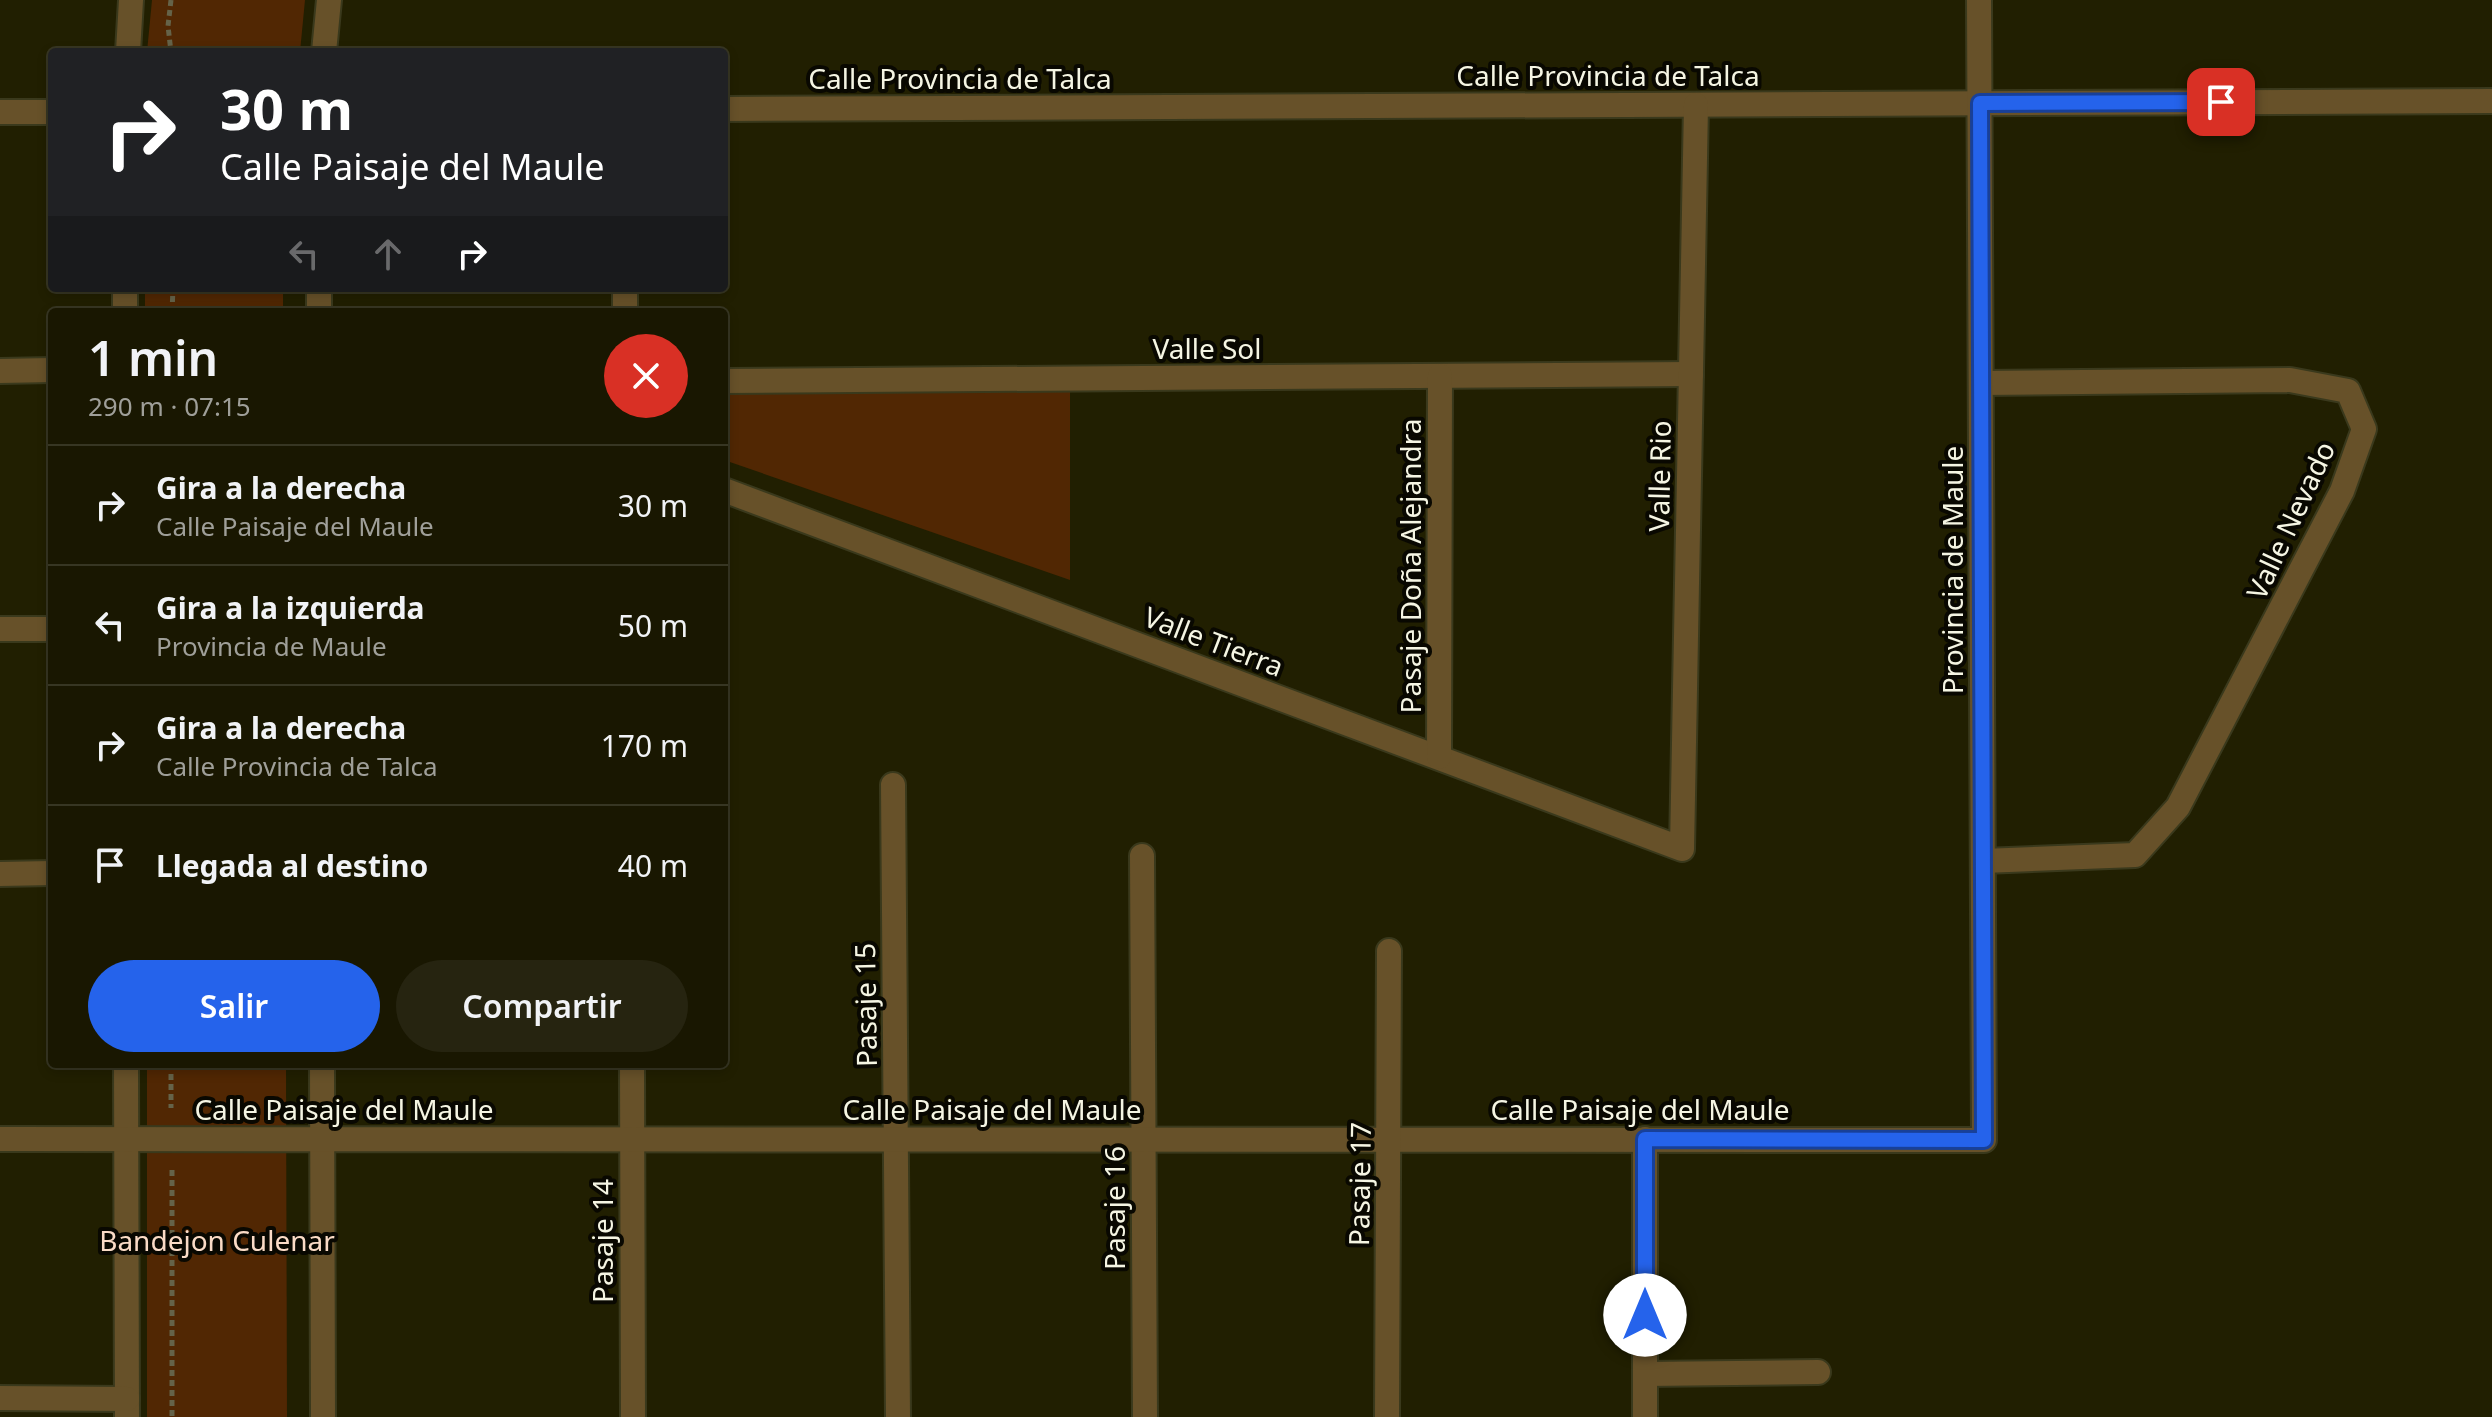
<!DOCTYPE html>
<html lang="es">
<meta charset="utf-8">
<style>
:root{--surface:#191701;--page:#262410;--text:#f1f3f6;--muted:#9f9f99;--line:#373623;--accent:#2563eb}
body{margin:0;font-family:"Noto Sans",sans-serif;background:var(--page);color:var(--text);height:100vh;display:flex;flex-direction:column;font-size:30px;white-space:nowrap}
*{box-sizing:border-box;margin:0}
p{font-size:26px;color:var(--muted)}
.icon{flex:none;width:44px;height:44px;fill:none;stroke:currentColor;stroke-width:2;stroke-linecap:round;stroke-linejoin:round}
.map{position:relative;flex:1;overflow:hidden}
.panel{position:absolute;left:48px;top:308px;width:680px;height:760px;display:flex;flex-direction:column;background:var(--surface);border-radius:8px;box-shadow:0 4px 12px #0003,0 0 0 2px var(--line)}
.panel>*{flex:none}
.hud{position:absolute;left:48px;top:48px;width:680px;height:244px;border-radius:8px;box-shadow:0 4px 12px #0003,0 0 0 2px var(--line);background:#202124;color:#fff;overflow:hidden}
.pin{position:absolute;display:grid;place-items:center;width:68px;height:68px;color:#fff;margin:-34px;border-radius:16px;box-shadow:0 4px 12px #0006}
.me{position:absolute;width:88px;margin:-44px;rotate:0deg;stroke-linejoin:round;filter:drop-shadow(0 0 6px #0008)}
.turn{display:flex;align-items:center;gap:28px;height:168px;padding:0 40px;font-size:36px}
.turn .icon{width:104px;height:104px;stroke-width:2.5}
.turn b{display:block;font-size:56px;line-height:68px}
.lanes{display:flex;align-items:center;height:76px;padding:0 40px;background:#0003;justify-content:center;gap:40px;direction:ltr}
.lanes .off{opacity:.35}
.round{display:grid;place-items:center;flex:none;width:84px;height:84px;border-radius:42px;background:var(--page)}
.head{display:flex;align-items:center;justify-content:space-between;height:136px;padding:0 40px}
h1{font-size:48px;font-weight:600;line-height:60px}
.action{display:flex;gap:16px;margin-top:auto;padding:16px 40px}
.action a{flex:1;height:92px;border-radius:48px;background:var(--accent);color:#fff;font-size:32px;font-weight:600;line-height:92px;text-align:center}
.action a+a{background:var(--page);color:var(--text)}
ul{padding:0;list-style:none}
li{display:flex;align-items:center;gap:24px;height:120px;padding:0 40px;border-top:2px solid var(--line)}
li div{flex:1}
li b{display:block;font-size:30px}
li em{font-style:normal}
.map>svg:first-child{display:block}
.green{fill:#512703}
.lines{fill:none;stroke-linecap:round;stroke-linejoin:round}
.minor-casing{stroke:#3a391c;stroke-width:28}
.path{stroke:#656349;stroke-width:5;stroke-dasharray:6 4;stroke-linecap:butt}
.minor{stroke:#675129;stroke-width:24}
.route-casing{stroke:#184099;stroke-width:20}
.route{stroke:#2563eb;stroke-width:14}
.labels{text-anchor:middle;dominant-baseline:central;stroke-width:8;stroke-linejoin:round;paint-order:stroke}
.street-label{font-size:28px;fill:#f5f5e3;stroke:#090801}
.park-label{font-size:28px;fill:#fadbc6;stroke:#090801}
</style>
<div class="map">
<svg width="2492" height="1417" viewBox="0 0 2492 1417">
<rect width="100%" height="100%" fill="#211f01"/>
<g class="green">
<polygon points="152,0 305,0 300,52 147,52"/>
<rect x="145" y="288" width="138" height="24"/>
<polygon points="1070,387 1070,580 724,460 724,391"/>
<polygon points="147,1064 286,1064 287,1417 147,1417"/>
</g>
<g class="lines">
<defs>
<g id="minor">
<polyline points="128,52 131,0"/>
<polyline points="324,52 329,0"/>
<polyline points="724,109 2492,101"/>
<polyline points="0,112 52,112"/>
<polyline points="125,288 125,312"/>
<polyline points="319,288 319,312"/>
<polyline points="625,312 625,288"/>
<polyline points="0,371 52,370"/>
<polyline points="724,381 1691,374"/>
<polyline points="1981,383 2290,380 2348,391 2364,429 2342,491 2178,807 2135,855 1983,861"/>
<polyline points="724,490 1682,849 1696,105"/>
<polyline points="0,629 52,629"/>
<polyline points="1439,757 1440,376"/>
<polyline points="893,785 898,1417"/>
<polyline points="1142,856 1145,1417"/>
<polyline points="0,874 52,873"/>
<polyline points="126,1064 127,1417"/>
<polyline points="322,1064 323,1417"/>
<polyline points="632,1064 633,1417"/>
<polyline points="0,1139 1984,1140 1979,0"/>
<polyline points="1645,1374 1818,1372"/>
<polyline points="0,1398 127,1399"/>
<polyline points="1387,1417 1389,951"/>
<polyline points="1645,1417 1645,1139"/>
</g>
</defs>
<use href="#minor" class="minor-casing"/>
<g class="path">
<polyline points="171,0 168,26 171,52"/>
<polyline points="172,312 173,288"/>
<polyline points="171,1064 171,1108"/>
<polyline points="172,1170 172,1417"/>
</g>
<use href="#minor" class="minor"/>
</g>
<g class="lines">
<defs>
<polyline id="route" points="1645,1315 1645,1139 1984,1140 1980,103 2221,102"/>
</defs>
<use href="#route" class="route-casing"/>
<use href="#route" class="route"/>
</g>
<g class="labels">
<g class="street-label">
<text x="1608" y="75">Calle Provincia de Talca</text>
<text x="960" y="78">Calle Provincia de Talca</text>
<text x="1207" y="348">Valle Sol</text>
<text transform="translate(1659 476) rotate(-89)">Valle Rio</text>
<text transform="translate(2290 520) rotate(-65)">Valle Nevado</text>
<text transform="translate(1410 566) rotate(-90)">Pasaje Doña Alejandra</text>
<text transform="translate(1952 570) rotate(-90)">Provincia de Maule</text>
<text transform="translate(1214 641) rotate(21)">Valle Tierra</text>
<text transform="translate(865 1005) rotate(-91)">Pasaje 15</text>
<text x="344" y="1109">Calle Paisaje del Maule</text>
<text x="992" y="1109">Calle Paisaje del Maule</text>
<text x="1640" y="1109">Calle Paisaje del Maule</text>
<text transform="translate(1359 1184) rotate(-89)">Pasaje 17</text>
<text transform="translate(1114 1208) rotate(-90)">Pasaje 16</text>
<text transform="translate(602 1241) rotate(-90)">Pasaje 14</text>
</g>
<g class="park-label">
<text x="217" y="1240">Bandejon Culenar</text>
</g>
</g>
</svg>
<div class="pin" style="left:2221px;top:102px;background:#d93025"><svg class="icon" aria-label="arrive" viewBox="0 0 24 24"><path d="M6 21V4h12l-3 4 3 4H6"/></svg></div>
<svg class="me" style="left:1645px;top:1315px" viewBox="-20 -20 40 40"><circle r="19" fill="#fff"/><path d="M0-13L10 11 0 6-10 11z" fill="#2563eb"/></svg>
<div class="hud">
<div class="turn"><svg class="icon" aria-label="right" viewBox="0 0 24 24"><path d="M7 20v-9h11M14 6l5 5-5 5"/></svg><div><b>30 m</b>Calle Paisaje del Maule</div></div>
<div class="lanes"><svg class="icon off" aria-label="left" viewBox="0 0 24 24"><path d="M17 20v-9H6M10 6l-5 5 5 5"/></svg><svg class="icon off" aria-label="ahead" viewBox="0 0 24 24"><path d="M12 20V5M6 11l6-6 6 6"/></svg><svg class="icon" aria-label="right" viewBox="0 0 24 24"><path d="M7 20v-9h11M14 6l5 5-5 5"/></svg></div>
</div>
<section class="panel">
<div class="head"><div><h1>1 min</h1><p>290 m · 07:15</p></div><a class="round" style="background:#d93025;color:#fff"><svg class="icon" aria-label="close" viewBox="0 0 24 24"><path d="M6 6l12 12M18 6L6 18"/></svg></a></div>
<ul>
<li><svg class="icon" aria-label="right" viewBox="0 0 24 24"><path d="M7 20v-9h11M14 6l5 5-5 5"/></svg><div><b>Gira a la derecha</b><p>Calle Paisaje del Maule</p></div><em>30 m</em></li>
<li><svg class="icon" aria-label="left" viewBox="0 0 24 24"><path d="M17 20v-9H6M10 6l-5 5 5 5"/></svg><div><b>Gira a la izquierda</b><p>Provincia de Maule</p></div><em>50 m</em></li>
<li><svg class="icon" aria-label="right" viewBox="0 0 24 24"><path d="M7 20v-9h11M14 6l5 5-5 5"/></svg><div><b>Gira a la derecha</b><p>Calle Provincia de Talca</p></div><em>170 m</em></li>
<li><svg class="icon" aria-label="arrive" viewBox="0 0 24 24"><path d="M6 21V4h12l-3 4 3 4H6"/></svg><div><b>Llegada al destino</b></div><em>40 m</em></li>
</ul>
<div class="action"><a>Salir</a><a>Compartir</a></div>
</section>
</div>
